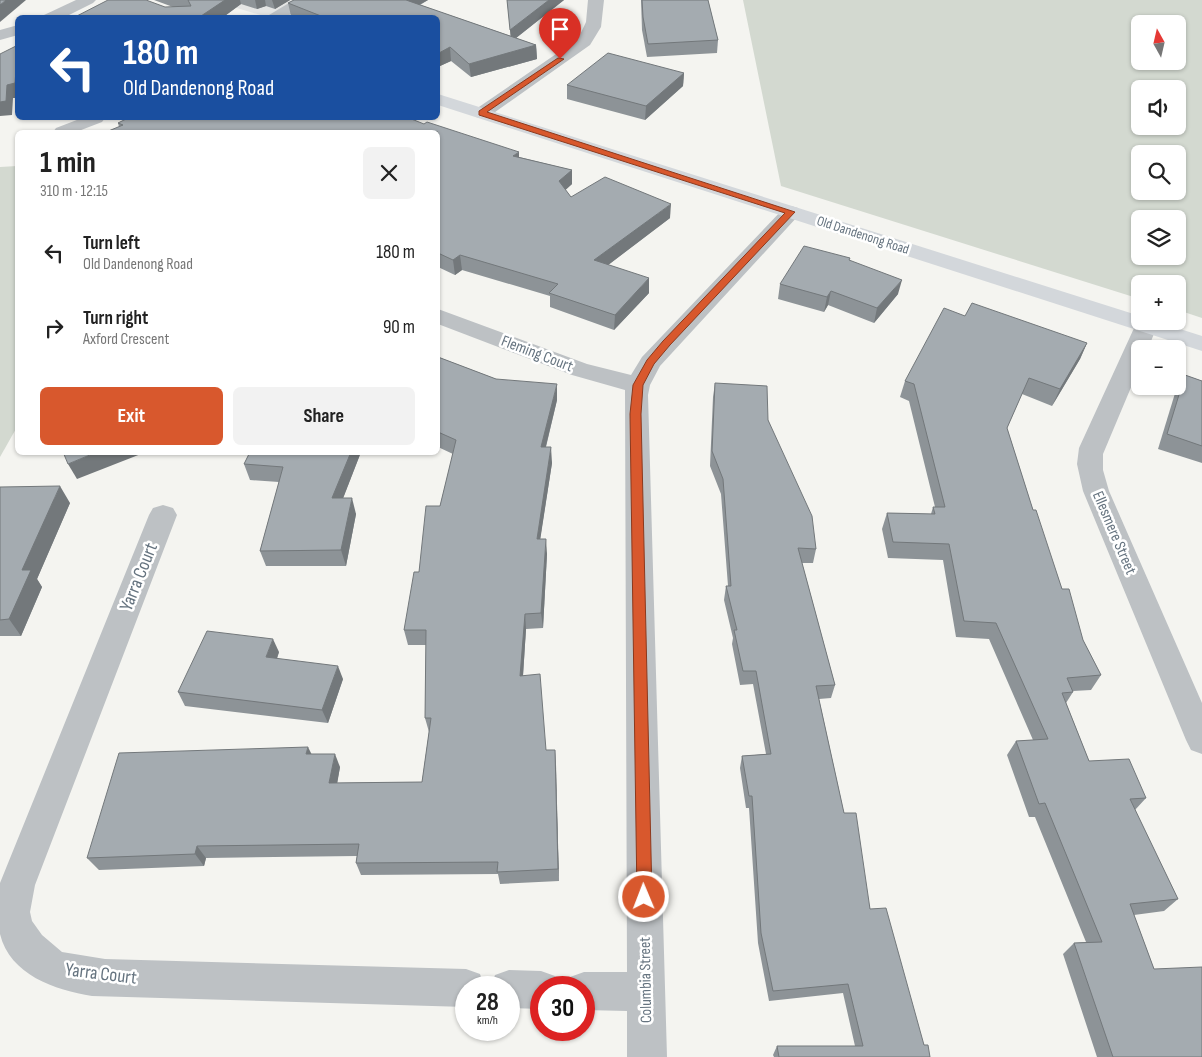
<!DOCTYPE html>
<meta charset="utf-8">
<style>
:root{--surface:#fff;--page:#f2f2f2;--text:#222;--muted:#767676;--accent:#d8582d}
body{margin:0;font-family:"Sofia Sans Condensed",sans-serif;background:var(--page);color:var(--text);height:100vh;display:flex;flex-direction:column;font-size:19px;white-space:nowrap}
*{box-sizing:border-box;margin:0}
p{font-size:16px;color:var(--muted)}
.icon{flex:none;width:28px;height:28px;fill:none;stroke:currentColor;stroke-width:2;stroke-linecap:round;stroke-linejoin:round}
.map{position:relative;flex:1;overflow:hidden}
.side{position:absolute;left:15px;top:130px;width:425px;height:325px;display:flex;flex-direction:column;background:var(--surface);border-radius:8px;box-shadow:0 1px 4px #0004}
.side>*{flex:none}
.banner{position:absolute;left:15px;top:15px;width:425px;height:105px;border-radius:8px;box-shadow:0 1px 4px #0004;background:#1a4fa0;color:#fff;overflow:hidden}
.needle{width:32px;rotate:352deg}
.fabs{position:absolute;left:1131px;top:15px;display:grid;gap:10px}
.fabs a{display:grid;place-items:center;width:55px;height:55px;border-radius:8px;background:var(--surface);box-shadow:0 1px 4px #0004;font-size:25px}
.speed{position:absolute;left:455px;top:976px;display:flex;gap:10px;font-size:25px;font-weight:700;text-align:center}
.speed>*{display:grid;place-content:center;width:65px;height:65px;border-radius:50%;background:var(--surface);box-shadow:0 1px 4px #0004;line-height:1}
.speed small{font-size:12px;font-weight:400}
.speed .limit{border:8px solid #d22;background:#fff;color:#111}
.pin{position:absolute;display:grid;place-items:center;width:42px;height:42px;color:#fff;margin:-51px -21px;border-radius:50% 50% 50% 0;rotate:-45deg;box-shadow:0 0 5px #0007}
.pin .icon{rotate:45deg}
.me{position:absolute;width:55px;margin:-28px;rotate:359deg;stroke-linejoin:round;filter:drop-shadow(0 0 4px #0008)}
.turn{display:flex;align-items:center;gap:18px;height:105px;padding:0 25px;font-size:22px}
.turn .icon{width:65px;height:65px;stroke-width:2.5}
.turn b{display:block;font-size:35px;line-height:42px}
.round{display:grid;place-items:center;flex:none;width:52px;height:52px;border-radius:8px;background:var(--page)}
.head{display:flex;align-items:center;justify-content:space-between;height:85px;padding:0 25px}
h1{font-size:30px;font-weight:700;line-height:38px}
.cta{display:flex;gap:10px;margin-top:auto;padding:10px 25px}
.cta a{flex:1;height:58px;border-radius:8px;background:var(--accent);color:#fff;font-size:20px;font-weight:700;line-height:58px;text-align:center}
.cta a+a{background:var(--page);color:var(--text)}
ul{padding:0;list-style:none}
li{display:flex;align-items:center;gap:15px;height:75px;padding:0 25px}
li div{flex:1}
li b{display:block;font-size:19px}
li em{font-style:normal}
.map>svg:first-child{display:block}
.built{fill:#e4e5e4}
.green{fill:#d3d9d0;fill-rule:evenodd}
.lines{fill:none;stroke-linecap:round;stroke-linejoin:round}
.minor{fill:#bdc1c4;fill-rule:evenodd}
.secondary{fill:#d3d7db;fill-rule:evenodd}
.wall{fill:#8d9397}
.shaded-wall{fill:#73787b}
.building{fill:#a4abb0;stroke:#73787b}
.route{fill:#d8582d;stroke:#8c391d}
.labels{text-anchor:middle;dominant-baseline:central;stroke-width:5;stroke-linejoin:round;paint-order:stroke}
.far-street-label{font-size:14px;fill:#65737f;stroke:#fff}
.street-label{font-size:16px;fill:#65737f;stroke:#fff}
.near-street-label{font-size:19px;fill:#65737f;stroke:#fff}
</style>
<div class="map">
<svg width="1202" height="1057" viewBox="0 0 1202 1057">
<rect width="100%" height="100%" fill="#f4f4f0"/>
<polygon class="built" points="210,0 330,0 297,18 267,17"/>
<g class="green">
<path d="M743,0H1202V318L1178,310V284H1140V299L781,186ZM1140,24H1178V61H1140ZM1140,89H1178V126H1140ZM1140,154H1178V191H1140ZM1140,219H1178V256H1140Z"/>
<polygon points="17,166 17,427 0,457 0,167"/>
</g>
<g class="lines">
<g class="minor">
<polygon points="76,0 96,0 93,3 63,18 42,18 44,15"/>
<polygon points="294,0 313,0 310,3 284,18 264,18"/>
<polygon points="588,0 604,0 601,27 590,45 488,117 482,118 476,117 473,113 476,109 578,39 586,22"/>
<polygon points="18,25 18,35 0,40 0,30"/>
<polygon points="82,118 105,118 102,122 76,132 53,132 56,128"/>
<polygon points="791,206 798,208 801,212 798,216 660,366 650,385 648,395 667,1057 627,1057 627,1011 584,1010 584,988 566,988 570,977 584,972 627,972 625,390 572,375 438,324 438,309 587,364 631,375 642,357 784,208"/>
<polygon points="1140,320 1154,321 1157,326 1148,349 1140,349 1140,366 1103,454 1103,470 1109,491 1202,703 1202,754 1191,750 1186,740 1083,491 1077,464 1079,448 1135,326"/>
<path d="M163,505L173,508L177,515L35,885L30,912L32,921L42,935L62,952L105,959L466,969L480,974L485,988H466V1007L92,996C55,990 10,975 0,934C0,918 0,898 0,883L149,515L153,508Z"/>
<polygon points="509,970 541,971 555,976 559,988 541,988 541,1009 509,1008 509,988 490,988 495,975"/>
</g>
<polygon class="secondary" points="438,94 1140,316 1140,321 1155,321 1202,336 1202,351 438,105"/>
</g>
<g class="wall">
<polygon points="154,0 290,0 275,9 266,6 257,9 241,4 222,18 165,7 173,7"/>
<polygon points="294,0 428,0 420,5 511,36 507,0 564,0 516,38 536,45 537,59 471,77 451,61 440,66 438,65 438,18 295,18 291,16 288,3"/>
<polygon points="641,0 708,0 718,40 717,53 647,57 642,30"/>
<polygon points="684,73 683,86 645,120 567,99 567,85"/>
<polygon points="118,123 424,124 519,157 572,170 572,184 565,190 571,197 670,218 608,265 649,293 614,330 550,307 550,296 462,270 455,275 438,267 438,132 119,127"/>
<polygon points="849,260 898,294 874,323 828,305 824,312 778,299 780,284"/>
<polygon points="965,316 1087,343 1080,359 1052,406 1022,394 1007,428 1033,510 1062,589 1083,640 1101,675 1091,690 1073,691 1073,692 1066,703 1089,761 1146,798 1135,810 1178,899 1164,911 1134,915 1154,969 1202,1057 1097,1057 1063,954 1074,943 1086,942 1035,817 1029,817 1007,755 1016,741 1033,740 989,639 956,637 943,560 888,558 882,529 887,513 931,514 933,507 935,507 909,401 900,397 905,381"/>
<polygon points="438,357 496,379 557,400 546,447 552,463 540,539 547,554 543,628 526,629 523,676 546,750 555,750 559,881 500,884 498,874 361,875 356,863 357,856 206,858 204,866 99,870 87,858 311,754 340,767 337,783 422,782 429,732 425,718 426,645 408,645 404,630 419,572 440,506 453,454 438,447"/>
<polygon points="1185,375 1202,381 1202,463 1158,449 1176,390"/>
<polygon points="715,383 768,420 816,549 813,563 802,563 835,685 831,698 819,699 844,813 870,909 924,1045 930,1057 774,1057 773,1055 777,1046 855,1046 843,993 769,1001 758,943 749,808 746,808 740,768 742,756 766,754 753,684 740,685 732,644 733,638 724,600 726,586 728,586 721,494 710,466 713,397"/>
<polygon points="250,452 361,452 343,498 356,514 346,566 266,566 260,551 279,482 250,480 244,464"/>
<polygon points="0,487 70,503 37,579 42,587 21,636 0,636"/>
<polygon points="279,652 277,659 343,679 328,723 185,706 178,692"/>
</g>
<g class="shaded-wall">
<polygon points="6,0 26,0 0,22 0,5"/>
<polygon points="225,0 240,0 241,4 222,18 198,18"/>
<polygon points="255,0 265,0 266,6 257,9"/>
<polygon points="272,0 290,0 275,9"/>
<polygon points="404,0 428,0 406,12"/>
<polygon points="549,0 564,0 511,42 510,30"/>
<polygon points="536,45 537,59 471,77 469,64"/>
<polygon points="450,47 451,61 440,66 439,53"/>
<polygon points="17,55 18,98 13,98 12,115 0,116 0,102"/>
<polygon points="684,73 683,86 645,120 646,106"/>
<polygon points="519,152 519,166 513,156"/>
<polygon points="572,170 572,184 559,196 559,181"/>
<polygon points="671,204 670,218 595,275 594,260"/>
<polygon points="460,255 462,270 455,275 453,260"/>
<polygon points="649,278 649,293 614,330 615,315"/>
<polygon points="902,280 898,294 874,323 877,308"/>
<polygon points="831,291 828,305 824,312 827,297"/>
<polygon points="1087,343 1080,359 1052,406 1060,389"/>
<polygon points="557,384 557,400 542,462 541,447"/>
<polygon points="551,447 552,463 538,554 537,539"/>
<polygon points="97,452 146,452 77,479 68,464"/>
<polygon points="351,452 361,452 337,514 332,498"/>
<polygon points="60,486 70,503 37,579 42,587 21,636 9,619 22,570"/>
<polygon points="352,498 356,514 346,566 341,550"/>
<polygon points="546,539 547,554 543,628 541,613"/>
<polygon points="525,614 526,629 522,690 520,676"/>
<polygon points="273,639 279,652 272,671 266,657"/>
<polygon points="338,666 343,679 328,723 322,710"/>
<polygon points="308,747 315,761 306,754"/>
<polygon points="555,750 556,764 559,881 558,869"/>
<polygon points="335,754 340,767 335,796 329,783"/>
<polygon points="197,846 206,858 204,866 195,854"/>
</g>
<g class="building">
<polygon points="0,0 6,0 0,5"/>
<polygon points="108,0 146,0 165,7 191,6 188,0 225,0 198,18 73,18"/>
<polygon points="294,0 406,0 536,45 469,64 450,47 439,53 438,52 438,18 326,18 288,3"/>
<polygon points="507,0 549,0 510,30"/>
<polygon points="642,0 708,0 718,40 648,44 643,17"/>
<polygon points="18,45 15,83 7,85 6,101 0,102 0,54"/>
<polygon points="608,53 684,73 646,106 567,85"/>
<polygon points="128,118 409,118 424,124 427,122 519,152 513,156 572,170 559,181 571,197 605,177 671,204 594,260 649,278 615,315 549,293 558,284 460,255 453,260 438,253 438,132 106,132 123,125 118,123"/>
<polygon points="804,246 850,258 849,260 902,280 877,308 831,291 827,297 780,284"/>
<polygon points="972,303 1087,343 1060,389 1029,378 1007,428 1033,510 1036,510 1062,589 1069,589 1083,640 1101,675 1067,678 1073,692 1062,693 1089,761 1129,759 1146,798 1130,799 1178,899 1130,904 1154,969 1202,967 1202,1057 1113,1057 1074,943 1102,942 1045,803 1039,804 1016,741 1048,739 996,623 964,621 949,544 893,542 887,513 935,514 933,507 945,507 914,384 905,381 944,308 965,316"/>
<polygon points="438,357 496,379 557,384 541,447 551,447 537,539 546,539 541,613 525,614 520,676 540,674 546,750 555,750 558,869 497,872 498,862 356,863 359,844 197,846 195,854 87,858 119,753 308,747 306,754 335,754 329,783 422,782 431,718 425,718 426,630 404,630 414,572 419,572 426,506 440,506 456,440 438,432"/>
<polygon points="1185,375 1202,381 1202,446 1167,434"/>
<polygon points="715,383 767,386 768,420 812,516 816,549 798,548 835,685 816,686 844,813 856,813 870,909 886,908 924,1045 928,1045 930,1057 779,1057 777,1046 863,1046 848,984 773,991 761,933 752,796 749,796 742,756 771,754 756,671 743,671 734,630 737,630 726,586 731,586 723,479 712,451"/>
<polygon points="63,452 97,452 68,464"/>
<polygon points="250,452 351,452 332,498 352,498 341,550 260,551 283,467 244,464"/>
<polygon points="60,486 22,570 31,570 9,619 0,620 0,487"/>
<polygon points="207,631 273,639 266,657 338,666 322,710 178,692"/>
</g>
<polygon class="route" points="558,58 564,59 487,112 795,212 670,345 654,364 643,385 641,414 652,897 650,902 644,904 639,902 637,897 630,414 633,385 647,360 663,341 785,213 479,115 479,111"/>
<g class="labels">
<g class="far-street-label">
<text transform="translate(863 235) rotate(18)">Old Dandenong Road</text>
</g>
<g class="street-label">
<text transform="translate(537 354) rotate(21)">Fleming Court</text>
<text transform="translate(1114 533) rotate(67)">Ellesmere Street</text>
<text transform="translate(646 980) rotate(-91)">Columbia Street</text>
</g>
<g class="near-street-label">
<text transform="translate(139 577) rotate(-68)">Yarra Court</text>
<text transform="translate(101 974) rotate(7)">Yarra Court</text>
</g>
</g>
</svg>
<div class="fabs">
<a><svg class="needle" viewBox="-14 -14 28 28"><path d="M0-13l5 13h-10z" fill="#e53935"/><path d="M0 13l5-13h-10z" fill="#767676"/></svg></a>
<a><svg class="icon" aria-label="sound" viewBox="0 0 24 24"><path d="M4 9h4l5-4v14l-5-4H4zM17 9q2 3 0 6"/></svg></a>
<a><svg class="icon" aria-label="search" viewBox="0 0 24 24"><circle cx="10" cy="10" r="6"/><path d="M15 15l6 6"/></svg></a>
<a><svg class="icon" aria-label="layers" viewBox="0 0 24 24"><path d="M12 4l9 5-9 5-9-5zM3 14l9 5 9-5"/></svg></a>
<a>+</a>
<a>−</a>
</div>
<div class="speed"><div>28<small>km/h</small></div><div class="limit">30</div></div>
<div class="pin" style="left:560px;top:59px;background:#d93025"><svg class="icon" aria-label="arrive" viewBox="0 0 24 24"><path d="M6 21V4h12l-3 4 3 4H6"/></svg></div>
<svg class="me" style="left:644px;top:897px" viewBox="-20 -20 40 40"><circle r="17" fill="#d8582d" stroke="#fff" stroke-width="3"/><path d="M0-11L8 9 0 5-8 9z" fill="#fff"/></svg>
<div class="banner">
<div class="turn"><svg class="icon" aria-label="left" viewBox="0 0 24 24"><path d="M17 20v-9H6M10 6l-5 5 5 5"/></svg><div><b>180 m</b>Old Dandenong Road</div></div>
</div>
<section class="side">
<div class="head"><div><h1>1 min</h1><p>310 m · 12:15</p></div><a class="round"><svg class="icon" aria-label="close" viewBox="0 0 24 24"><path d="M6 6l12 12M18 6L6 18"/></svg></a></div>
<ul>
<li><svg class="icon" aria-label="left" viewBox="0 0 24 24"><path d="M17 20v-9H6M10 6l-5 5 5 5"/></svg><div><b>Turn left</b><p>Old Dandenong Road</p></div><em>180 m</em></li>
<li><svg class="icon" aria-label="right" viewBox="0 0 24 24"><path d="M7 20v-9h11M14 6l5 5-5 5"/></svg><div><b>Turn right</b><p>Axford Crescent</p></div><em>90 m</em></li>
</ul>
<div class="cta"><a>Exit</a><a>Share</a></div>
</section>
</div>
